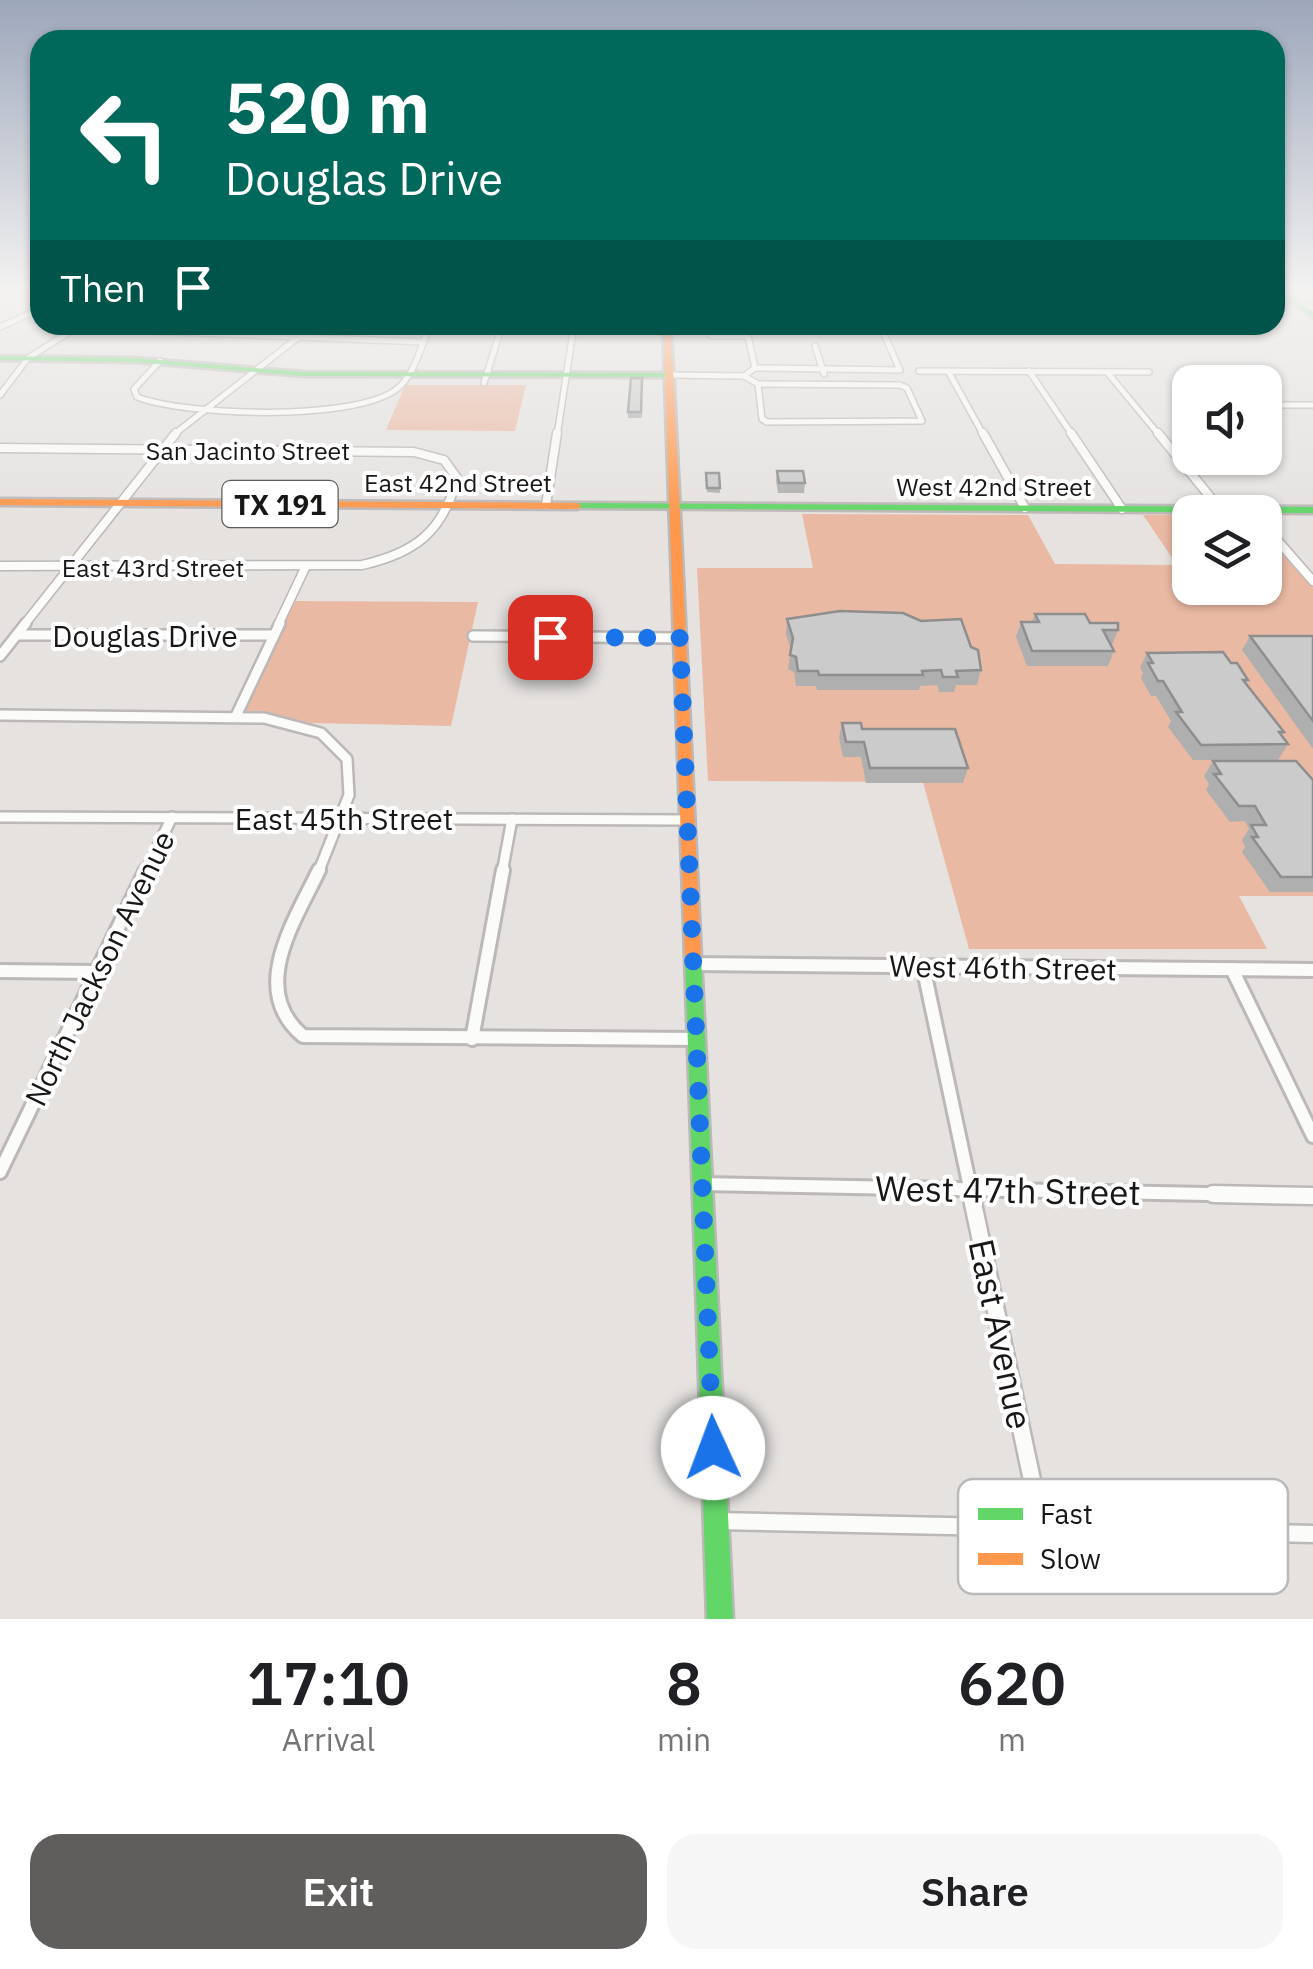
<!DOCTYPE html>
<style>
:root{--surface:#fff;--page:#f6f6f6;--text:#202124;--muted:#757577;--accent:#605e5d}
body{margin:0;font-family:"IBM Plex Sans",sans-serif;background:var(--page);color:var(--text);height:100vh;display:flex;flex-direction:column;font-size:38px;white-space:nowrap}
*{box-sizing:border-box;margin:0}
p{font-size:32px;color:var(--muted)}
.icon{flex:none;width:55px;height:55px;fill:none;stroke:currentColor;stroke-width:2;stroke-linecap:round;stroke-linejoin:round}
.map{position:relative;height:1619px;overflow:hidden}
.side{display:flex;flex-direction:column;background:var(--surface);flex:1}
.side>*{flex:none}
.banner{position:absolute;left:30px;top:30px;width:1255px;height:305px;border-radius:30px;box-shadow:0 2px 8px #0004;background:#00695c;color:#fff;overflow:hidden}
.buttons{position:absolute;left:1172px;top:365px;display:grid;gap:20px}
.buttons a{display:grid;place-items:center;width:110px;height:110px;border-radius:20px;background:var(--surface);box-shadow:0 2px 8px #0004;font-size:50px}
.pin{position:absolute;display:grid;place-items:center;width:85px;height:85px;color:#fff;margin:-42px;border-radius:20px;box-shadow:0 5px 15px #0006}
.me{position:absolute;width:110px;margin:-55px;rotate:358deg;stroke-linejoin:round;filter:drop-shadow(0 0 8px #0008)}
.turn{display:flex;align-items:center;gap:35px;height:210px;padding:0 30px;font-size:45px}
.turn .icon{width:130px;height:130px;stroke-width:2.5}
.turn b{display:block;font-size:70px;line-height:85px}
.then{display:flex;align-items:center;height:95px;padding:0 30px;background:#0003;gap:20px;font-size:38px}
.eta{display:flex;justify-content:space-evenly;align-items:center;height:170px;text-align:center}
.eta b{font-size:60px;font-weight:600;line-height:70px}
.action{display:flex;gap:20px;margin-top:auto;padding:20px 30px}
.action a{flex:1;height:115px;border-radius:30px;background:var(--accent);color:#fff;font-size:40px;font-weight:600;line-height:115px;text-align:center}
.action a+a{background:var(--page);color:var(--text)}
.map>svg:first-child{display:block}
.green{fill:#e9b9a3}
.lines{fill:none;stroke-linecap:round;stroke-linejoin:round}
.street-far4-casing{stroke:#bbb8b7;stroke-width:8}
.street-far3-casing{stroke:#bbb8b7;stroke-width:11}
.street-far2-casing{stroke:#bbb8b7;stroke-width:14}
.street-far1-casing{stroke:#bbb8b7;stroke-width:18}
.street-casing{stroke:#bbb8b7;stroke-width:21}
.fast-casing{stroke:#bbb8b7;stroke-width:5}
.slow-casing{stroke:#bbb8b7;stroke-width:5}
.street-far4{stroke:#fbfbfa;stroke-width:5}
.street-far3{stroke:#fbfbfa;stroke-width:8}
.street-far2{stroke:#fbfbfa;stroke-width:9}
.street-far1{stroke:#fbfbfa;stroke-width:12}
.street{stroke:#fbfbfa;stroke-width:16}
.fast{fill:#63d668;fill-rule:evenodd}
.slow{fill:#ff974d;fill-rule:evenodd}
.wall{fill:#afafaf}
.building{fill:#cbcbcb;stroke:#8e8e8e;stroke-width:2.5}
.route{stroke:#1a73e8;stroke-width:18;stroke-dasharray:0 32.4}
.labels{text-anchor:middle;dominant-baseline:central;stroke-width:8;stroke-linejoin:round;paint-order:stroke}
.far-street-label{font-size:25px;fill:#191716;stroke:#fff}
.shield{fill:#fff;stroke:#5e5d5c;stroke-width:2.5}
.shield-label{font-size:28px;font-weight:bold;fill:#191716}
.street-label{font-size:30px;fill:#191716;stroke:#fff}
.near-street-label{font-size:35px;fill:#191716;stroke:#fff}
.key{fill:#fff;stroke:#bab9b9;stroke-width:2.5}
.key-label{font-size:28px;fill:#191716}
</style>
<div class="map">
<svg width="1313" height="1619" viewBox="0 0 1313 1619">
<rect width="100%" height="100%" fill="#e5e2e0"/>
<g class="green">
<polygon points="405,385 526,385 515,431 386,430"/>
<polygon points="802,514 1028,515 1055,564 1177,565 1143,515 1190,515 1190,588 1265,588 1265,531 1313,587 1313,896 1239,896 1267,949 969,949 923,782 708,781 697,568 813,568"/>
<polygon points="290,601 478,602 451,726 312,723 236,716"/>
</g>
<g class="lines">
<defs>
<g id="street-far4">
<polyline points="0,294 10,290"/>
<polyline points="1301,307 1313,307"/>
<polyline points="709,325 711,336 748,336 755,368"/>
<polyline points="0,327 40,309"/>
<polyline points="667,327 710,328"/>
<polyline points="76,328 422,342"/>
<polyline points="815,346 824,374"/>
<path d="M160,361L134,389L137,397C187,416 348,421 394,391C414,378 421,346 430,325"/>
<polyline points="919,371 1149,372"/>
<polyline points="948,371 984,436"/>
<polyline points="1029,371 1073,436"/>
<polyline points="1107,372 1160,436"/>
<polyline points="669,375 744,376"/>
<polyline points="744,376 758,384"/>
<polyline points="744,376 755,368 900,370 880,325"/>
<polyline points="484,383 502,325"/>
<polygon points="758,384 900,385 907,388 922,421 767,422 762,419"/>
<polyline points="0,395 28,358 81,325"/>
<polyline points="1265,405 1313,405"/>
<polyline points="172,436 296,339 321,325"/>
<polyline points="557,436 574,325"/>
</g>
<g id="street-far3">
<polyline points="983,433 1025,508"/>
<polyline points="1071,433 1122,509"/>
<polyline points="1158,433 1220,509"/>
<path d="M0,448L414,452L444,460L457,478C443,532 415,553 362,565L0,566"/>
<polyline points="546,505 557,433"/>
<polyline points="1265,526 1313,581"/>
<polyline points="24,625 176,433"/>
<polyline points="278,625 305,568"/>
</g>
<g id="street-far2">
<polyline points="17,635 274,635"/>
<polyline points="473,636 680,638"/>
<polyline points="0,656 26,623"/>
<polyline points="0,715 264,718 321,733 347,759 349,795 318,873"/>
<polyline points="236,716 280,623"/>
<polyline points="0,817 687,820"/>
<polyline points="145,873 172,817"/>
<polyline points="502,873 512,819"/>
</g>
<g id="street-far1">
<path d="M319,870C294,922 248,990 303,1036L697,1039"/>
<polyline points="693,964 1313,970"/>
<polyline points="923,966 972,1197"/>
<polyline points="1232,969 1313,1136"/>
<polyline points="0,971 97,972"/>
<polyline points="472,1039 503,870"/>
<polyline points="0,1172 146,870"/>
<polyline points="703,1184 1313,1196"/>
</g>
<g id="street">
<polyline points="971,1194 1042,1527"/>
<polyline points="1213,1194 1313,1196"/>
<polyline points="717,1521 1313,1534"/>
</g>
<g id="fast">
<polygon points="1275,290 1282,290 1313,313 1313,318"/>
<polygon points="0,356 135,358 303,372 669,373 673,375 669,377 303,376 135,362 0,360"/>
<polygon points="577,503 1313,507 1313,513 574,508 572,506"/>
<polygon points="693,949 699,951 701,956 733,1619 707,1619 685,956 687,951"/>
</g>
<g id="slow">
<polygon points="663,325 671,325 701,956 699,961 693,963 687,961 685,956"/>
<polygon points="0,499 577,503 582,506 577,509 0,505"/>
</g>
</defs>
<use href="#street-far4" class="street-far4-casing"/>
<use href="#street-far3" class="street-far3-casing"/>
<use href="#street-far2" class="street-far2-casing"/>
<use href="#street-far1" class="street-far1-casing"/>
<use href="#street" class="street-casing"/>
<use href="#fast" class="fast-casing"/>
<use href="#slow" class="slow-casing"/>
<use href="#street-far4" class="street-far4"/>
<use href="#street-far3" class="street-far3"/>
<use href="#street-far2" class="street-far2"/>
<use href="#street-far1" class="street-far1"/>
<use href="#street" class="street"/>
<use href="#fast" class="fast"/>
<use href="#slow" class="slow"/>
</g>
<g class="wall">
<polygon points="609,325 630,325 629,333 609,329"/>
<polygon points="642,378 642,418 628,418 628,412"/>
<polygon points="777,471 805,483 804,493 778,493 776,481"/>
<polygon points="706,473 719,473 720,493 707,492"/>
<polygon points="1035,614 1090,623 1118,630 1112,645 1111,645 1114,651 1108,666 1027,666 1016,637 1021,622 1032,622"/>
<polygon points="787,619 971,647 981,670 977,685 956,685 954,692 939,692 937,685 920,686 919,690 817,690 816,686 796,686 794,672 788,669 791,650 786,634"/>
<polygon points="1250,636 1313,636 1313,749 1242,650"/>
<polygon points="1147,653 1231,663 1248,680 1246,684 1284,732 1282,736 1288,744 1278,760 1193,760 1168,727 1171,721 1156,696 1151,696 1141,678 1143,673 1140,667"/>
<polygon points="842,723 968,768 963,783 866,783 861,757 843,757 839,738"/>
<polygon points="1213,761 1313,780 1313,892 1270,892 1242,852 1245,847 1242,840 1249,829 1245,821 1230,822 1206,790 1209,784 1204,776"/>
</g>
<g class="building">
<polygon points="631,378 642,378 641,412 628,412"/>
<polygon points="777,471 803,471 805,483 779,483"/>
<polygon points="706,473 719,473 720,488 707,488"/>
<polygon points="840,611 903,613 921,621 961,619 971,647 978,650 981,670 956,671 958,677 943,677 941,670 922,671 923,675 819,675 818,671 798,671 796,657 790,655 793,638 787,619"/>
<polygon points="1035,614 1085,614 1090,623 1118,623 1118,630 1103,630 1114,651 1032,651 1021,622 1039,622"/>
<polygon points="1250,636 1313,636 1313,721"/>
<polygon points="1223,652 1231,663 1237,663 1248,680 1243,680 1284,732 1279,732 1288,744 1201,745 1176,712 1182,712 1163,681 1158,681 1148,663 1153,663 1147,653"/>
<polygon points="842,723 861,723 862,729 955,729 968,768 870,768 864,742 846,742"/>
<polygon points="1213,761 1296,761 1313,780 1313,877 1281,877 1252,837 1258,837 1251,825 1266,825 1255,806 1239,806 1214,774 1221,774"/>
</g>
<linearGradient id="sky" x2="0" y2="1"><stop stop-color="#9da7bb"/><stop offset="0.56" stop-color="#f3f2f1"/><stop offset="1" stop-color="#f3f2f1" stop-opacity="0"/></linearGradient>
<rect width="1313" height="516" fill="url(#sky)"/>
<g class="lines">
<polyline class="route" points="550,637 680,638 713,1448"/>
</g>
<g class="labels">
<g class="far-street-label">
<text x="248" y="450">San Jacinto Street</text>
<text x="458" y="482">East 42nd Street</text>
<text x="994" y="486">West 42nd Street</text>
<text x="153" y="567">East 43rd Street</text>
</g>
<rect class="shield" x="222.5" y="481" width="115" height="46" rx="8"/>
<g class="shield-label">
<text x="280" y="504">TX 191</text>
</g>
<g class="street-label">
<text x="145" y="635">Douglas Drive</text>
<text x="344" y="818">East 45th Street</text>
<text transform="translate(1003 967) rotate(1)">West 46th Street</text>
<text transform="translate(99 968) rotate(-64)">North Jackson Avenue</text>
</g>
<g class="near-street-label">
<text transform="translate(1008 1190) rotate(1)">West 47th Street</text>
<text transform="translate(1001 1334) rotate(78)">East Avenue</text>
</g>
</g>
<rect x="958" y="1479" width="330" height="115" rx="15" class="key"/>
<rect x="978" y="1508" width="45" height="12" fill="#63d668"/>
<rect x="978" y="1553" width="45" height="12" fill="#ff974d"/>
<g class="key-label">
<text x="1040" y="1524">Fast</text>
<text x="1040" y="1569">Slow</text>
</g>
</svg>
<div class="buttons">
<a><svg class="icon" aria-label="sound" viewBox="0 0 24 24"><path d="M4 9h4l5-4v14l-5-4H4zM17 9q2 3 0 6"/></svg></a>
<a><svg class="icon" aria-label="layers" viewBox="0 0 24 24"><path d="M12 4l9 5-9 5-9-5zM3 14l9 5 9-5"/></svg></a>
</div>
<div class="pin" style="left:550px;top:637px;background:#d93025"><svg class="icon" aria-label="arrive" viewBox="0 0 24 24"><path d="M6 21V4h12l-3 4 3 4H6"/></svg></div>
<svg class="me" style="left:713px;top:1448px" viewBox="-20 -20 40 40"><circle r="19" fill="#fff"/><path d="M0-13L10 11 0 6-10 11z" fill="#1a73e8"/></svg>
<div class="banner">
<div class="turn"><svg class="icon" aria-label="left" viewBox="0 0 24 24"><path d="M17 20v-9H6M10 6l-5 5 5 5"/></svg><div><b>520 m</b>Douglas Drive</div></div>
<div class="then">Then<svg class="icon" aria-label="arrive" viewBox="0 0 24 24"><path d="M6 21V4h12l-3 4 3 4H6"/></svg></div>
</div>
</div>
<section class="side">
<div class="eta">
<div><b>17:10</b><p>Arrival</p></div>
<div><b>8</b><p>min</p></div>
<div><b>620</b><p>m</p></div>
</div>
<div class="action"><a>Exit</a><a>Share</a></div>
</section>
